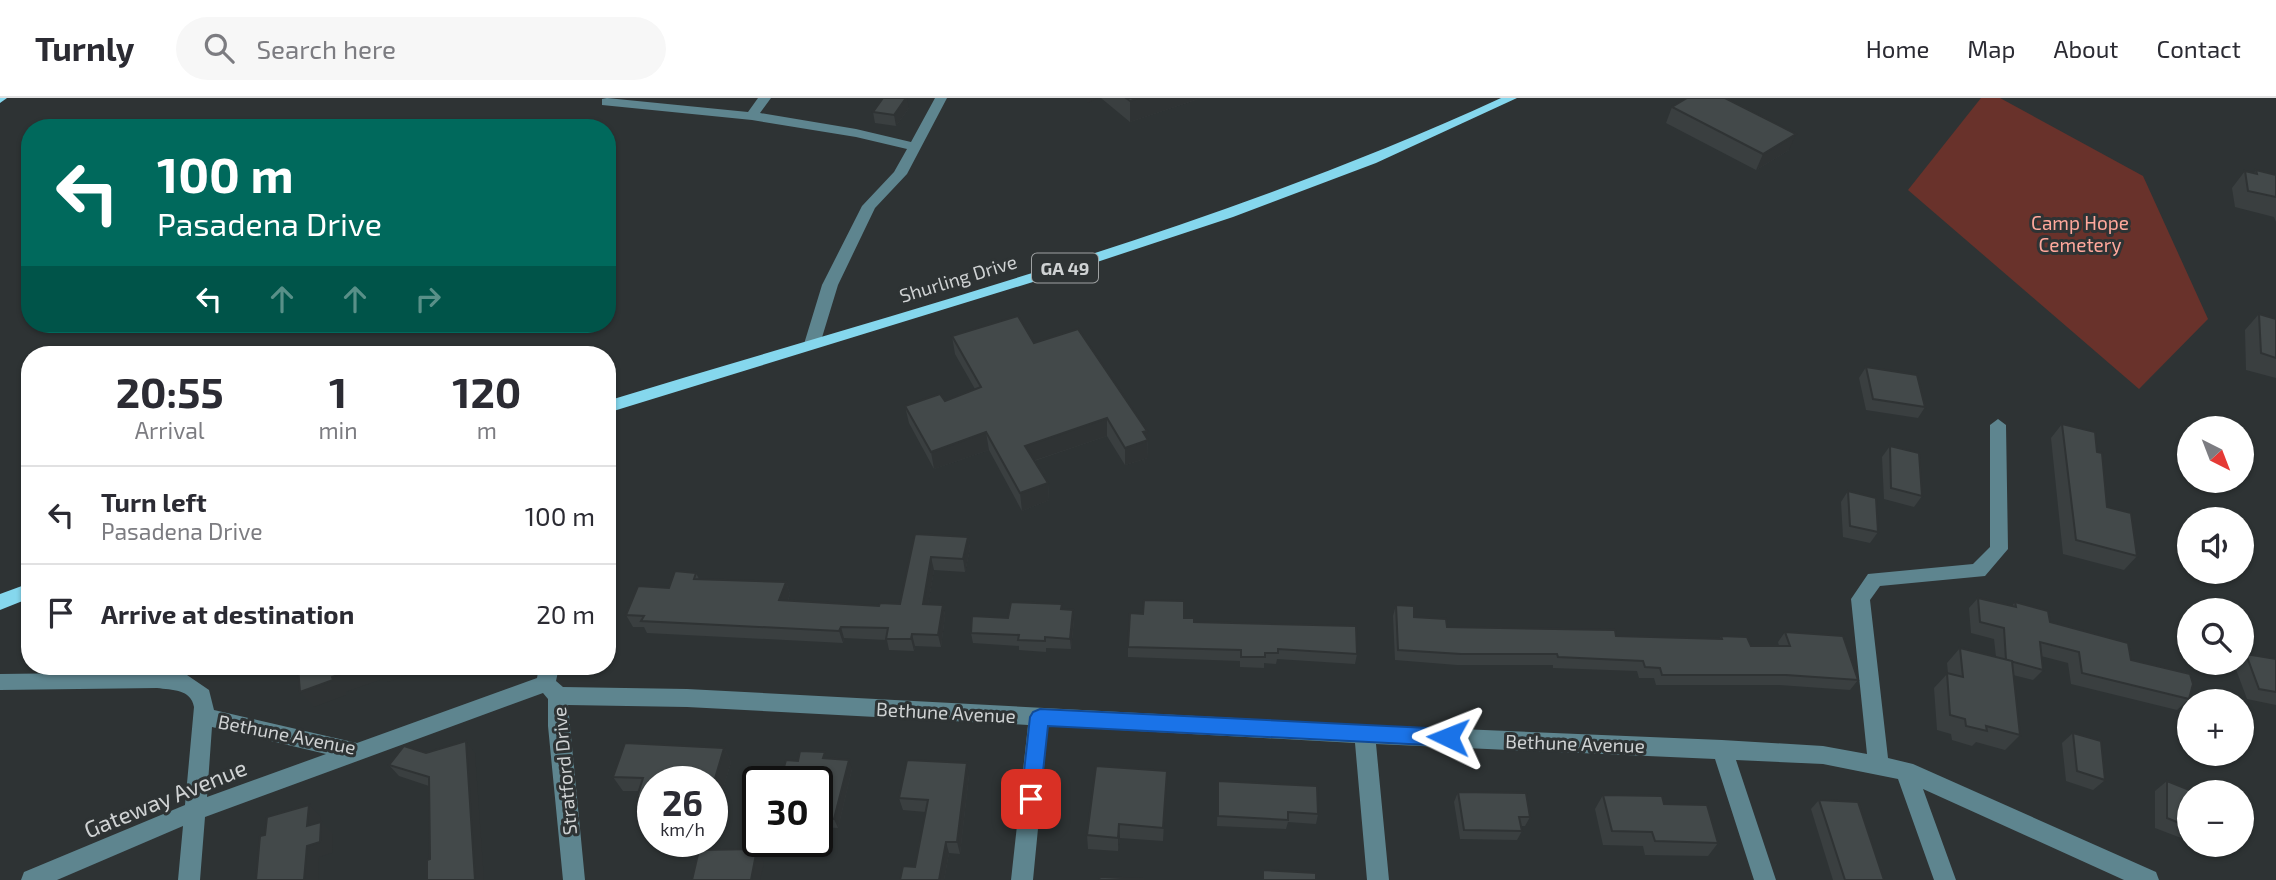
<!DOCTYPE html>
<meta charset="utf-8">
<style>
:root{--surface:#fff;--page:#f7f7f7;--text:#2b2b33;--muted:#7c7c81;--line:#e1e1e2}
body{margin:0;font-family:"Exo 2",sans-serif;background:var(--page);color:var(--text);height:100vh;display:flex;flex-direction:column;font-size:26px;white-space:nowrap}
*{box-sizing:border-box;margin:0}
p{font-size:23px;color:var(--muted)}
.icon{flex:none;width:38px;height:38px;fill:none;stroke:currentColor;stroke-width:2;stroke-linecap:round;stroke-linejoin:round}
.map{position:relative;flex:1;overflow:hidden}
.sheet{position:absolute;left:21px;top:248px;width:595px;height:329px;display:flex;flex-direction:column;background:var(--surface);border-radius:28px;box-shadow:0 2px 5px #0004}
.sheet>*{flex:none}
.banner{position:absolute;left:21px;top:21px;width:595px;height:214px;border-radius:28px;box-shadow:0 2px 5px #0004;background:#00695c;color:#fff;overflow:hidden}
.needle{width:46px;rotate:138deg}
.fabs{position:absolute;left:2177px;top:318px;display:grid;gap:14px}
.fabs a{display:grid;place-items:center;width:77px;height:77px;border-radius:50%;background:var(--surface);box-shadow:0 2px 5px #0004;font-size:35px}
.speed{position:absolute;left:637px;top:668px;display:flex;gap:14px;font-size:35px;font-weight:700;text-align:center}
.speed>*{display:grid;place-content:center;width:91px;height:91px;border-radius:50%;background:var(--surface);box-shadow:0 2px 5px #0004;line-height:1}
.speed small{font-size:18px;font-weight:400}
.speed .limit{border:4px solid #111;border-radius:10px;background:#fff;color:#111}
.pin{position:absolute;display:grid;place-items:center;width:60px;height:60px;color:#fff;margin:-30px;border-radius:14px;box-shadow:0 4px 10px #0006}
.me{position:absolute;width:77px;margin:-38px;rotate:272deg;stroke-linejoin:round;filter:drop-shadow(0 0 5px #0008)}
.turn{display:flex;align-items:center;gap:24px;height:147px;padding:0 21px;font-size:32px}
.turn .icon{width:91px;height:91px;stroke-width:2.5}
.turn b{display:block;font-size:49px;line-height:60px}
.lanes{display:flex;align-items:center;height:66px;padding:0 21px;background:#0003;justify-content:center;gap:35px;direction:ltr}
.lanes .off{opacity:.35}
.eta{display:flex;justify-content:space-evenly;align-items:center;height:119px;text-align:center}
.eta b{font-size:42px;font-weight:700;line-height:49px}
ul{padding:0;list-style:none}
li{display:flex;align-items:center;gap:21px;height:98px;padding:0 21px;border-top:2px solid var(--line)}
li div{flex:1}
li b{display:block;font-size:26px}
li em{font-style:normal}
header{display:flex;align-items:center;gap:42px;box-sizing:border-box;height:98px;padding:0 35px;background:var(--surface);border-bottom:2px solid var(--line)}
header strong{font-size:33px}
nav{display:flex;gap:38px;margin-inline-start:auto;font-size:24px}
.search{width:490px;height:63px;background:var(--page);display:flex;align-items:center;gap:18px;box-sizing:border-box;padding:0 24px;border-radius:38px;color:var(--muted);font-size:26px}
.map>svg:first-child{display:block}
.green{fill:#69322b}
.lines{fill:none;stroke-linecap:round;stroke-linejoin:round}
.minor{fill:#5e858f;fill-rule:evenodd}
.major{fill:#85d7ed;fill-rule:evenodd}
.wall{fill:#3a3f40}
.shaded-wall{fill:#2f3334}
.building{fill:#43494a;stroke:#2f3334;stroke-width:2}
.route{fill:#1a73e8;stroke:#114b97;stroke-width:2}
.labels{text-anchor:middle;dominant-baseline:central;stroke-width:6;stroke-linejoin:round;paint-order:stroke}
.shield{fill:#2e3334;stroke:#9fa2a3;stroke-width:2}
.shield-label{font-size:18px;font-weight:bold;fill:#cfd2d3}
.park-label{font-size:19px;fill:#ffa89c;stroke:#2e3334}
.street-label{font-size:19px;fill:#cfd2d3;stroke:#2e3334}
.near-street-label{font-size:23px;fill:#cfd2d3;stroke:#2e3334}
</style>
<header>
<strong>Turnly</strong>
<div class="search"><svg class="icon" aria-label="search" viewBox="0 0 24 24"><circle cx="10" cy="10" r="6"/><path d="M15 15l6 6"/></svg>Search here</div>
<nav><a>Home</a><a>Map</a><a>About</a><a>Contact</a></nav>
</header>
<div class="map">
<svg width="2276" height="782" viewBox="0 0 2276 782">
<rect width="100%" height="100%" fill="#2e3334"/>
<polygon class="green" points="1981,0 2000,0 2143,78 2208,221 2139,291 1908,92"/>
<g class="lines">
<g class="minor">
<polygon points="607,0 748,14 758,0 771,0 760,15 856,31 911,44 935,0 947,0 907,76 875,110 838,187 820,246 812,251 804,246 822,187 862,108 894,74 907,51 856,39 752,22 602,7 602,1"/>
<path d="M1998,321L2006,327L2008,451L1985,478L1880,488L1870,502L1888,660L1913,666L2156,774L2159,782H2124L1923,691L1956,782H1934L1898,681L1823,666L1736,662L1776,782H1754L1715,661L1376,646L1389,782H1367L1355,645L1048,628L1033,782H1011L1028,627L687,609L568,607L585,782H563L548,628V601L543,595L205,719L200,782H178L183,728L57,782H21L24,774L185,707L194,609C191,591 172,592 157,590L0,592V576L157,574L187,577L209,592L214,612L357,645L537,580L539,569H559L556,583L563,589L687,591L1365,627L1722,642L1823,648L1867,656L1851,501L1868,476L1973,466L1990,449V327ZM212,629L326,656L207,699Z"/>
</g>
<g class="major">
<polygon points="0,0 7,0 0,5"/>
<path d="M1501,0H1517L1376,65L1233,119L1088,167L607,315V303C908,211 1214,132 1501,0Z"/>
<polygon points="30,485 30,500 0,512 0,496"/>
</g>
</g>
<g class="wall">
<polygon points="1101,0 1201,0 1130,24"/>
<polygon points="1672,9 1789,52 1756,72 1666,25"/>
<polygon points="909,10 896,28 875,25 873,14"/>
<polygon points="2256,72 2276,77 2276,124 2274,119 2235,109 2232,90 2245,73 2254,75"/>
<polygon points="2259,216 2276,221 2276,280 2246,272 2245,232"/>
<polygon points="952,238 1034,245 1147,333 1148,360 1125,367 1107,338 1034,363 1048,385 1049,402 1022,413 989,352 934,371 909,325 905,308 945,303 975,291 955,256"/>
<polygon points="1866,269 1925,309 1918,320 1866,312 1859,280"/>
<polygon points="2062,326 2097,354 2107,409 2137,458 2124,472 2063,456 2051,340"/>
<polygon points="1890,348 1922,398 1914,409 1884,401 1882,359"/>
<polygon points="1848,393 1878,434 1870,445 1843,439 1841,404"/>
<polygon points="915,436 968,439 970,451 965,474 934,472 928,506 943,507 945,518 941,549 915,548 914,553 889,552 887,542 844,540 843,545 647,535 644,529 633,529 626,517 669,490 696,475 699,481 786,484 790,496 788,503 879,508 900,506"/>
<polygon points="1978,500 2012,508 2015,504 2050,524 2131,562 2189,601 2177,612 2071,586 2068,565 2041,558 2043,572 2033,582 2013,577 2020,637 2005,652 1976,644 1972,648 1952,642 1951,636 1937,632 1934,590 1948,575 1947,565 1960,550 1996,559 1994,541 1971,535 1969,510"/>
<polygon points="1396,507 1414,519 1447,529 1616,538 1719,541 1721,538 1751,548 1779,548 1778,544 1785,534 1858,582 1850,592 1779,587 1656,587 1654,580 1639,580 1637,573 1553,570 1553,567 1457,567 1395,562 1393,518"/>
<polygon points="1062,511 1074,522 1071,551 1046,550 1046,554 1019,552 1019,548 973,545 971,535 1008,520"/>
<polygon points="1143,516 1184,520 1194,524 1357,556 1355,566 1277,561 1276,566 1264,565 1264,570 1240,569 1240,563 1128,559 1128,549"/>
<polygon points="2246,556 2276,561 2276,607 2247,601 2234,566 2235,565 2242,565 2242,560"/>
<polygon points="2073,635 2105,682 2093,692 2066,683 2062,645"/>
<polygon points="724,650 731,664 721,698 712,697 712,684 653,684 653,713 646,713 637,699 639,693 623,693 613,679"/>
<polygon points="426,655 475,655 430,761 429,688 399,678 389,667"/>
<polygon points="827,660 852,671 838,730 817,729 817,684 798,663"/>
<polygon points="1167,673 1163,743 1120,740 1118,753 1088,751 1087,737"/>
<polygon points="969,677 960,756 949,755 944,782 900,782 915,769 926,714 903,712 899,700"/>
<polygon points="1218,683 1318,716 1316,726 1288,724 1286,731 1217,728"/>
<polygon points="2167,683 2189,695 2189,743 2155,730 2155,693"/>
<polygon points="1458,694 1530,719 1525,728 1521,728 1522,733 1517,742 1460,741 1454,704"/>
<polygon points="1603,697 1664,706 1718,745 1708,758 1645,757 1643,748 1603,747 1595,711"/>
<polygon points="1819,702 1884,782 1833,782 1811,711"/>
<polygon points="2199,747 2211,747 2206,750"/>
</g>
<g class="shaded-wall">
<polygon points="906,0 907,0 909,10 896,28 894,17"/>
<polygon points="1087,0 1098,0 1087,5"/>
<polygon points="1139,0 1201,0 1130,24 1130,3"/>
<polygon points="1796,36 1789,52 1756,72 1763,56"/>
<polygon points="1107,320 1107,338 1027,365 1025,348"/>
<polygon points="1147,333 1148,360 1125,367 1125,350 1143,334"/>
<polygon points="986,334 989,352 934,371 931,354"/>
<polygon points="1048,385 1049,402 1022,413 1020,395"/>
<polygon points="968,439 970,451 965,474 963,461"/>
<polygon points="931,459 934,472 926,518 923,506"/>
<polygon points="786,484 790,496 784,514 779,502"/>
<polygon points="943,507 945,518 941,549 938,537"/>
<polygon points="1073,512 1074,522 1071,551 1070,541"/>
<polygon points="841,529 844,540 843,545 839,533"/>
<polygon points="912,536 915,548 914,553 911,541"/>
<polygon points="360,569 428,569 388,584 385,580 346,594 346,597 314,609 300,594 332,579"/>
<polygon points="466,643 475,655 484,782 475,782"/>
<polygon points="724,650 731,664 721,698 714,684"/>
<polygon points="849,662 852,671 838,730 834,721"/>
<polygon points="967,665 969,677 960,756 957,744"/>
<polygon points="309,707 321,719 320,740 307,728"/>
<polygon points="321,724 333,736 332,755 319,759 318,782 304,782 307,748"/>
<polygon points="1119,726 1120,740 1118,753 1118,740"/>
<polygon points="946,744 949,755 944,782 939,782"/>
<polygon points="757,751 764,765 760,782 751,782"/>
</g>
<g class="building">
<polygon points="883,0 906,0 894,17 873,14"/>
<polygon points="1126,0 1139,0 1130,3"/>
<polygon points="1687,0 1725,0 1796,36 1763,56 1672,9"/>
<polygon points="2256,72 2276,77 2276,99 2248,93 2245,73 2257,76"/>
<polygon points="2259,216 2276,221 2276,260 2261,255"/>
<polygon points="1018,218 1034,245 1078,231 1147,333 1143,334 1148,342 1125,350 1107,320 1025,348 1048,385 1020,395 986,334 931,354 905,308 940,296 945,303 981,289 952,238"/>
<polygon points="1866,269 1917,277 1925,309 1873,301"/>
<polygon points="2062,326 2095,334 2097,354 2102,355 2107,409 2131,415 2137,458 2076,442"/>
<polygon points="1890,348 1919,355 1922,398 1891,390"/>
<polygon points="1848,393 1876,400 1878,434 1850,428"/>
<polygon points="915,436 968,439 963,461 931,459 923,506 943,507 938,537 912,536 911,541 886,541 888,530 841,529 839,533 641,523 644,518 626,517 638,488 669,490 675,473 696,475 694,481 786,484 779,502 879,508 880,505 900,506"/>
<polygon points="1978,500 2016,509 2015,504 2048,513 2050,524 2128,545 2131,562 2190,576 2193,586 2189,601 2082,575 2079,554 2040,544 2043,572 2006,562 2004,530 1980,524"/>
<polygon points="1144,502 1184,503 1184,520 1194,520 1194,524 1356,528 1357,556 1278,551 1278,555 1265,555 1265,559 1241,559 1241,552 1128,549 1130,515 1143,516"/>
<polygon points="1011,504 1062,506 1061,511 1073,512 1070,541 1045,539 1045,543 1018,542 1019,537 971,535 972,518 1008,520"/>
<polygon points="1396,507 1414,508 1414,519 1446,521 1447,529 1615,532 1616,538 1722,541 1721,538 1747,539 1751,548 1790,548 1785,534 1843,538 1858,582 1786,577 1662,577 1660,570 1645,569 1643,563 1558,559 1557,556 1461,556 1398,552"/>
<polygon points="1960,550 2012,563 2020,637 1986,628 1987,633 1966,628 1965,621 1950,617 1947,575 1963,579"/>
<polygon points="2246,556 2276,561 2276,594 2259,591"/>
<polygon points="298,569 360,569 332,579 333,582 300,594"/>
<polygon points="2073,635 2101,643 2105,682 2077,673"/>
<polygon points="466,643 475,782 427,782 427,762 430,761 429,679 389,667 404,648 426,655"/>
<polygon points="625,645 724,650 714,684 685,682 684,684 653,684 653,699 637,699 643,680 613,679"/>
<polygon points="800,653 825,654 823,660 849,662 834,721 817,720 817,684 780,684 786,662 798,663"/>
<polygon points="907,662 967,665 957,744 946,744 939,782 900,782 903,768 915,769 928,702 899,700"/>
<polygon points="1096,668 1167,673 1163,730 1119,726 1118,740 1087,737"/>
<polygon points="1218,683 1317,688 1318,716 1288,714 1288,722 1218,718"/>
<polygon points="2167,683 2197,695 2189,695 2189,729 2167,720"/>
<polygon points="1458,694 1526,695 1530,719 1519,719 1522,733 1464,732"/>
<polygon points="1603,697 1662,698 1664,706 1707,707 1718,745 1655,743 1652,734 1612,733"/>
<polygon points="1819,702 1858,704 1884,782 1845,782"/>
<polygon points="309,707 307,728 321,724 320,744 307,748 304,782 256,782 260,738 265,737 267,719"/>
<polygon points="757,751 751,782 692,782 699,752"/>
<polygon points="1263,772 1316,775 1316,782 1263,782"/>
<polygon points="1100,779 1143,781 1143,782 1099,782"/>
</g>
<polygon class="route" points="1040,611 1448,631 1454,634 1457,639 1454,645 1448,648 1048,628 1040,701 1037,707 1031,710 1024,707 1021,701 1030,619 1033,614"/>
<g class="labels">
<rect class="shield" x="1032" y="155.5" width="66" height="29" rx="5"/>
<g class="shield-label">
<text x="1065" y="170">GA 49</text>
</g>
<g class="park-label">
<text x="2080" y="124">Camp Hope<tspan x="2080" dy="22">Cemetery</tspan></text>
</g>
<g class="street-label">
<text transform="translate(958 180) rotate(-17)">Shurling Drive</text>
<text transform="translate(946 614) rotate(3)">Bethune Avenue</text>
<text transform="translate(287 636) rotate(11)">Bethune Avenue</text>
<text transform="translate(1575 645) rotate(2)">Bethune Avenue</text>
<text transform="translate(564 673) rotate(-95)">Stratford Drive</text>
</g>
<g class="near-street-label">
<text transform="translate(165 700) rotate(-22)">Gateway Avenue</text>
</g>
</g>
</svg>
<div class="fabs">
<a><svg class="needle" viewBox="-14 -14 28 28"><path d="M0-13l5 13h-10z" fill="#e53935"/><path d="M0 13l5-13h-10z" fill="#7c7c81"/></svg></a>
<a><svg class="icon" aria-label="sound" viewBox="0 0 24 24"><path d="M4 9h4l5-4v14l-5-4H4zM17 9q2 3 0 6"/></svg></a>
<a><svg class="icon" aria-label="search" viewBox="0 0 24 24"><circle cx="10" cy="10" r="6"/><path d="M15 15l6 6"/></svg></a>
<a>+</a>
<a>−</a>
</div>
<div class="speed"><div>26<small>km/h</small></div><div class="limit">30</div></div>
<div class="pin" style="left:1031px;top:701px;background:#d93025"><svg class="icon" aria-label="arrive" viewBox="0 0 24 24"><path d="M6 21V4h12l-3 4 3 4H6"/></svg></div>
<svg class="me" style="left:1448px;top:639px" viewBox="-20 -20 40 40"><path d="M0-17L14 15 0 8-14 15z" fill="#1a73e8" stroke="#fff" stroke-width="4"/></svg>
<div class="banner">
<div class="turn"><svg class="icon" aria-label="left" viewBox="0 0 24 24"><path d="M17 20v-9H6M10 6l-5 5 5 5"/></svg><div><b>100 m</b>Pasadena Drive</div></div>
<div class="lanes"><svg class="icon" aria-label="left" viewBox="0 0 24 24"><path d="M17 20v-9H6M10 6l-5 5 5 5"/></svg><svg class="icon off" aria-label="ahead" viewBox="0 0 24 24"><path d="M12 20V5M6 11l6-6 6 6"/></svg><svg class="icon off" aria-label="ahead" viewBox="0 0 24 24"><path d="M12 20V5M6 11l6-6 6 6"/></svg><svg class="icon off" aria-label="right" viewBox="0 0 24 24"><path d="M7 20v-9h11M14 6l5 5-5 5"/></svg></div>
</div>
<section class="sheet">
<div class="eta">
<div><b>20:55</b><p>Arrival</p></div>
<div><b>1</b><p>min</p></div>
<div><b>120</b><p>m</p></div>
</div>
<ul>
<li><svg class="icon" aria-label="left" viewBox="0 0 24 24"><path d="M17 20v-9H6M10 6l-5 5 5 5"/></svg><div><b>Turn left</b><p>Pasadena Drive</p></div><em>100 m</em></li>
<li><svg class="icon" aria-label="arrive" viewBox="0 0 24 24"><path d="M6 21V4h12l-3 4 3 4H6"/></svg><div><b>Arrive at destination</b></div><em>20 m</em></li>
</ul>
</section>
</div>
